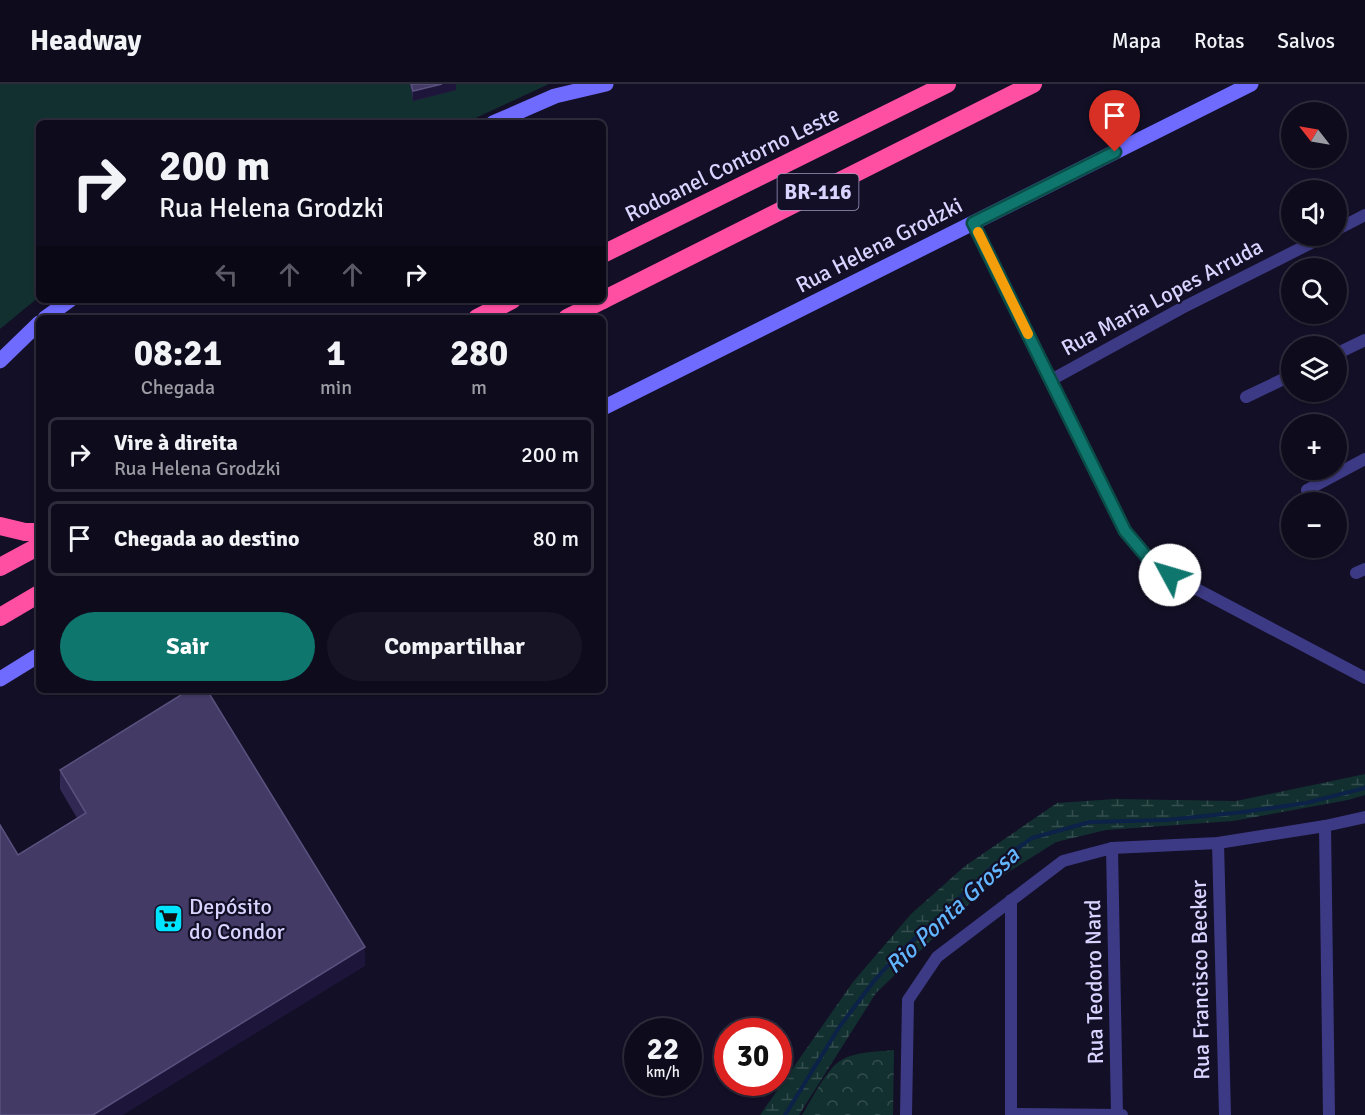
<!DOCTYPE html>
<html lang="pt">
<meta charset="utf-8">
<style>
:root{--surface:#0e0b1c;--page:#171425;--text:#f1f3f6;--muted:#9b9ba3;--line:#2e2b3b;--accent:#0f766e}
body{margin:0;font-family:Signika,sans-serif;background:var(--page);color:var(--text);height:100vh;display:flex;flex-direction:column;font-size:22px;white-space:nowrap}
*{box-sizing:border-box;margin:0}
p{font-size:20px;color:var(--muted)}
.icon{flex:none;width:33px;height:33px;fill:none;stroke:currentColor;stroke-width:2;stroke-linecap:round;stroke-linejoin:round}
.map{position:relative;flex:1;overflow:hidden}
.drawer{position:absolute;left:36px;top:231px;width:570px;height:378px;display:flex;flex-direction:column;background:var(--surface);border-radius:9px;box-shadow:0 2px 4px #0004,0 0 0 2px var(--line)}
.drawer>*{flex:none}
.guide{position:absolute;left:36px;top:36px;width:570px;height:183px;border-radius:9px;box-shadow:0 2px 4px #0004,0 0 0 2px var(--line);background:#0e0b1c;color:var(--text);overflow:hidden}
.needle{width:39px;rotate:301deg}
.tools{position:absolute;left:1281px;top:18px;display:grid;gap:12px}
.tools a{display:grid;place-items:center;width:66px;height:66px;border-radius:50%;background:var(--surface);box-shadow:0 2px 4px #0004,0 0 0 2px var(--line);font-size:30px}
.speed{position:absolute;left:624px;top:934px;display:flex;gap:12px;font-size:30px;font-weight:700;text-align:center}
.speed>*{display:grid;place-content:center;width:78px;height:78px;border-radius:50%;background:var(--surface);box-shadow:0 2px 4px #0004,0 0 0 2px var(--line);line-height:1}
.speed small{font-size:15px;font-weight:400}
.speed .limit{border:9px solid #d22;background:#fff;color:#111}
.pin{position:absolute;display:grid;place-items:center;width:51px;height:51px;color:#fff;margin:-62px -26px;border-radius:50% 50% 50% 0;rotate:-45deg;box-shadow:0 0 6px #0007}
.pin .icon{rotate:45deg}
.me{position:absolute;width:66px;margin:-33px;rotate:309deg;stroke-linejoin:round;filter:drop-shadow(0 0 4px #0008)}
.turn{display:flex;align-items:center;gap:21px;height:126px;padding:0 24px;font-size:27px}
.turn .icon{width:78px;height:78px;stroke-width:2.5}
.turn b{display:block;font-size:42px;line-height:51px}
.lanes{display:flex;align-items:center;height:57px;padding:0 24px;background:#0003;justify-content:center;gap:30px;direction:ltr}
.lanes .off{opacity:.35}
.eta{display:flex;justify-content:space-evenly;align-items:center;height:102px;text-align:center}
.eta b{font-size:36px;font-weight:700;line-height:42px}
.button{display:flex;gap:12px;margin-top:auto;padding:12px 24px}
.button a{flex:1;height:69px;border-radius:36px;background:var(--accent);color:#fff;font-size:24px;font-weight:700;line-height:69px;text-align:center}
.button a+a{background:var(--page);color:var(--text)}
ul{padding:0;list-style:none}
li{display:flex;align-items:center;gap:18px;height:75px;margin:0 12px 9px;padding:0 12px;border:3px solid var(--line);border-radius:9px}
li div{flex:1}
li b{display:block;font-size:22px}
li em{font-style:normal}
header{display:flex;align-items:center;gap:36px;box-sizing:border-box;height:84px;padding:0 30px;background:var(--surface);border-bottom:2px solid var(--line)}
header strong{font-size:28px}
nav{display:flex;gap:33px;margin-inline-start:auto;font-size:21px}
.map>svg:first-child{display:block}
.wetland{fill:url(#wetland-marsh)}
.park{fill:url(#park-crowns)}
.pitch{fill:#12302f}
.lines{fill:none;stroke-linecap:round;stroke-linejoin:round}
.stream{stroke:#0c2248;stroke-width:4}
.street{stroke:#3d3a85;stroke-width:12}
.secondary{stroke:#6f6bff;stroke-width:15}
.highway{stroke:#ff4fa3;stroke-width:18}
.wall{fill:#312854}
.shaded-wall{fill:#1d163a}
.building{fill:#433a66;stroke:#5a527e;stroke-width:1.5}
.route-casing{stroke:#0a4d48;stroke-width:15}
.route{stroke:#0f766e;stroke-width:10}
.slow{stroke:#f59e0b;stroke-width:10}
.labels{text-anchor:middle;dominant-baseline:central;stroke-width:4.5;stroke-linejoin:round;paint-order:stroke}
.shield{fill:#130f26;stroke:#9e99be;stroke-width:1.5}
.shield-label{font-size:21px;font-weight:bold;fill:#d9d4ff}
.street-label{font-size:22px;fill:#d9d4ff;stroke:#130f26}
.poi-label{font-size:22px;fill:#d9d4ff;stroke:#130f26;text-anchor:start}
.water-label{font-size:24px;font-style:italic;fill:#62b6ff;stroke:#130f26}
</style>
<header>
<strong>Headway</strong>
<nav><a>Mapa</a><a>Rotas</a><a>Salvos</a></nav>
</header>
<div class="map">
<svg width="1365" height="1031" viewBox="0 0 1365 1031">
<defs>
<pattern id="wetland-marsh" width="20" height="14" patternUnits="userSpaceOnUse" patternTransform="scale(1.5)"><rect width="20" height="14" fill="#12302f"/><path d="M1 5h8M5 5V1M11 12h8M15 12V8" fill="none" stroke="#344d4e"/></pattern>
<pattern id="park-crowns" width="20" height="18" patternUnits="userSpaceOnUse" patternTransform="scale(1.5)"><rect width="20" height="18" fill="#12302f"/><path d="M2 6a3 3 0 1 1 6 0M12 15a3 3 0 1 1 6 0" fill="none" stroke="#344d4e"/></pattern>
</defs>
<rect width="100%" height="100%" fill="#130f26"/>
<polygon class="wetland" points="1365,690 1365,711 1348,716 1233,737 1106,746 1056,758 991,799 876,909 799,1031 760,1031 853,898 911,830 965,782 1057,719 1115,715 1236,717"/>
<path class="park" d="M894,966L893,1031H802C810,1018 825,989 836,980C851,967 875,968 894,966Z"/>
<polygon class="pitch" points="0,0 549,0 465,39 39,39 39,213 0,245"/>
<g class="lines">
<polyline class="stream" points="785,1031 840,942 874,897 902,866 949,824 993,782 1032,754 1090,738 1167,736 1243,728 1306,719 1365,704"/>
<g class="street">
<polyline points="973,139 1125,447 1147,473 1170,491 1365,594"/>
<polyline points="1336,146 1365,131"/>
<polyline points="1336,270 1365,256"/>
<polyline points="1051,296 1182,224 1325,152"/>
<polyline points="1246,313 1292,291"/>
<polyline points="1307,406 1365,375"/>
<polyline points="1356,489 1365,485"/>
<polyline points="1325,742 1329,1031"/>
<polyline points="1218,759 1225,1031"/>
<polyline points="1112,764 1117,1031"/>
<polyline points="1011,1030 1122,1031"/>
<polyline points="906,1031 908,916 937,873 1063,777 1112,764 1218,759 1325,742 1365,733"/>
<polyline points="1011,1031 1011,816"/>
</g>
<g class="secondary">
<polyline points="493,39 555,12 606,0"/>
<polyline points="45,234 70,216"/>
<polyline points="0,277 39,239"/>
<polyline points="603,324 1251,0"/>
<polyline points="0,595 39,571"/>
</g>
<g class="highway">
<polyline points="603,170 947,0"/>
<polyline points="603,216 1033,0"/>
<polyline points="477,234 512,216"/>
<polyline points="567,234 603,216"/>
<polyline points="0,442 25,448 39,448"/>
<polyline points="0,483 39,462"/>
<polyline points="0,533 39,510"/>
</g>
</g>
<g class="wall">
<polygon points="410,0 456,0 456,6 413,17"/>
<polygon points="60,686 365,882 18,771 77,734 60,705"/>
</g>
<g class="shaded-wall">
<polygon points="442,0 456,0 456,6 413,17 413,7"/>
<polygon points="365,863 365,882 123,1031 93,1031"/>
</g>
<g class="building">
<polygon points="411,0 442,0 413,7"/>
<polygon points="189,606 207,606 365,863 93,1031 0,1031 0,741 18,771 86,729 60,686"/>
</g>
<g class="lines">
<defs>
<polyline id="route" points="1115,68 973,139 1125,447 1147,473 1170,491"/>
</defs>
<use href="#route" class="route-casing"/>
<use href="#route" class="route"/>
<polyline class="slow" points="978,148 1028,250"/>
</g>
<defs>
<symbol id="supermarket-square" viewBox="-11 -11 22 22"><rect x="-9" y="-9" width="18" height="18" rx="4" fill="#00e5ff" stroke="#130f26"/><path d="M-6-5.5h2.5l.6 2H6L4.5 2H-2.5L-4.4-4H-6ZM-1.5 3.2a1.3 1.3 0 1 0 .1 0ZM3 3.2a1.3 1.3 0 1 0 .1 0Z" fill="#111"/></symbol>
</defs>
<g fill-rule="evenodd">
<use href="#supermarket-square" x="152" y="818" width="33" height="33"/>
</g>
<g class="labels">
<rect class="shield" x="777.5" y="90" width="81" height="36" rx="4.5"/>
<g class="shield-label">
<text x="818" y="108">BR-116</text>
</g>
<g class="street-label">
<text transform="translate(732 80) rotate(-26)">Rodoanel Contorno Leste</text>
<text transform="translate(879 161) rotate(-27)">Rua Helena Grodzki</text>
<text transform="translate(1162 213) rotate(-28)">Rua Maria Lopes Arruda</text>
<text transform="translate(1200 896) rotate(-91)">Rua Francisco Becker</text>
<text transform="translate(1094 898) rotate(-91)">Rua Teodoro Nard</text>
</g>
<g class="poi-label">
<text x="189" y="822">Depósito<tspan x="189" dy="25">do Condor</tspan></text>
</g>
<g class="water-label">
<text transform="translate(952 826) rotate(-43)">Rio Ponta Grossa</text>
</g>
</g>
</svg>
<div class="tools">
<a><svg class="needle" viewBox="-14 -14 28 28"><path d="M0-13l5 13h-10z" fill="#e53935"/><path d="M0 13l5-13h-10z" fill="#9b9ba3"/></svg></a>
<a><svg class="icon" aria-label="sound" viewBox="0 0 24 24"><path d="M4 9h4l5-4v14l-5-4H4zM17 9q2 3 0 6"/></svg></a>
<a><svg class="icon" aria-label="search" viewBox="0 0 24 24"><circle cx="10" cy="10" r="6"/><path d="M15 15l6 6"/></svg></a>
<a><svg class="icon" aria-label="layers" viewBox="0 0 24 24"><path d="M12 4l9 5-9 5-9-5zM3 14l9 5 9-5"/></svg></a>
<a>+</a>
<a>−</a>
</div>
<div class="speed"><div>22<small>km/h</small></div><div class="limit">30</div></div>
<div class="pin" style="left:1115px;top:68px;background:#d93025"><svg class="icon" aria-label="arrive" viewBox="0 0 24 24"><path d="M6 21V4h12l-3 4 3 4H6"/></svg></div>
<svg class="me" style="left:1170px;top:491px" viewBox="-20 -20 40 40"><circle r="19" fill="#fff"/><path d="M0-13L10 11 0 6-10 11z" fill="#0f766e"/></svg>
<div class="guide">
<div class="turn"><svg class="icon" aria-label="right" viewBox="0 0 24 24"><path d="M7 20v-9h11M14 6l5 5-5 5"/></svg><div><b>200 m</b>Rua Helena Grodzki</div></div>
<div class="lanes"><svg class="icon off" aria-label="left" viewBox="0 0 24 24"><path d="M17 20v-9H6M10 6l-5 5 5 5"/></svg><svg class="icon off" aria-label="ahead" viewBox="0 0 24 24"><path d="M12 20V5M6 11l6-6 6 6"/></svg><svg class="icon off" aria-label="ahead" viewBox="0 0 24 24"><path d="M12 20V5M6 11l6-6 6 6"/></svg><svg class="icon" aria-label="right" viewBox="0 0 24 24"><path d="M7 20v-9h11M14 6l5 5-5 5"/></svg></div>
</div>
<section class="drawer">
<div class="eta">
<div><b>08:21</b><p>Chegada</p></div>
<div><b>1</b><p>min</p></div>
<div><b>280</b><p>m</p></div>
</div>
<ul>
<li><svg class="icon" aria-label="right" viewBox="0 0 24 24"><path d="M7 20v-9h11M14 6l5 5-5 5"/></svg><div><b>Vire à direita</b><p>Rua Helena Grodzki</p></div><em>200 m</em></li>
<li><svg class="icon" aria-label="arrive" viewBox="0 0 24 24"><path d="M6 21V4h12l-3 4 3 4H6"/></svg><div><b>Chegada ao destino</b></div><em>80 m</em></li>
</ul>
<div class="button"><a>Sair</a><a>Compartilhar</a></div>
</section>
</div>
